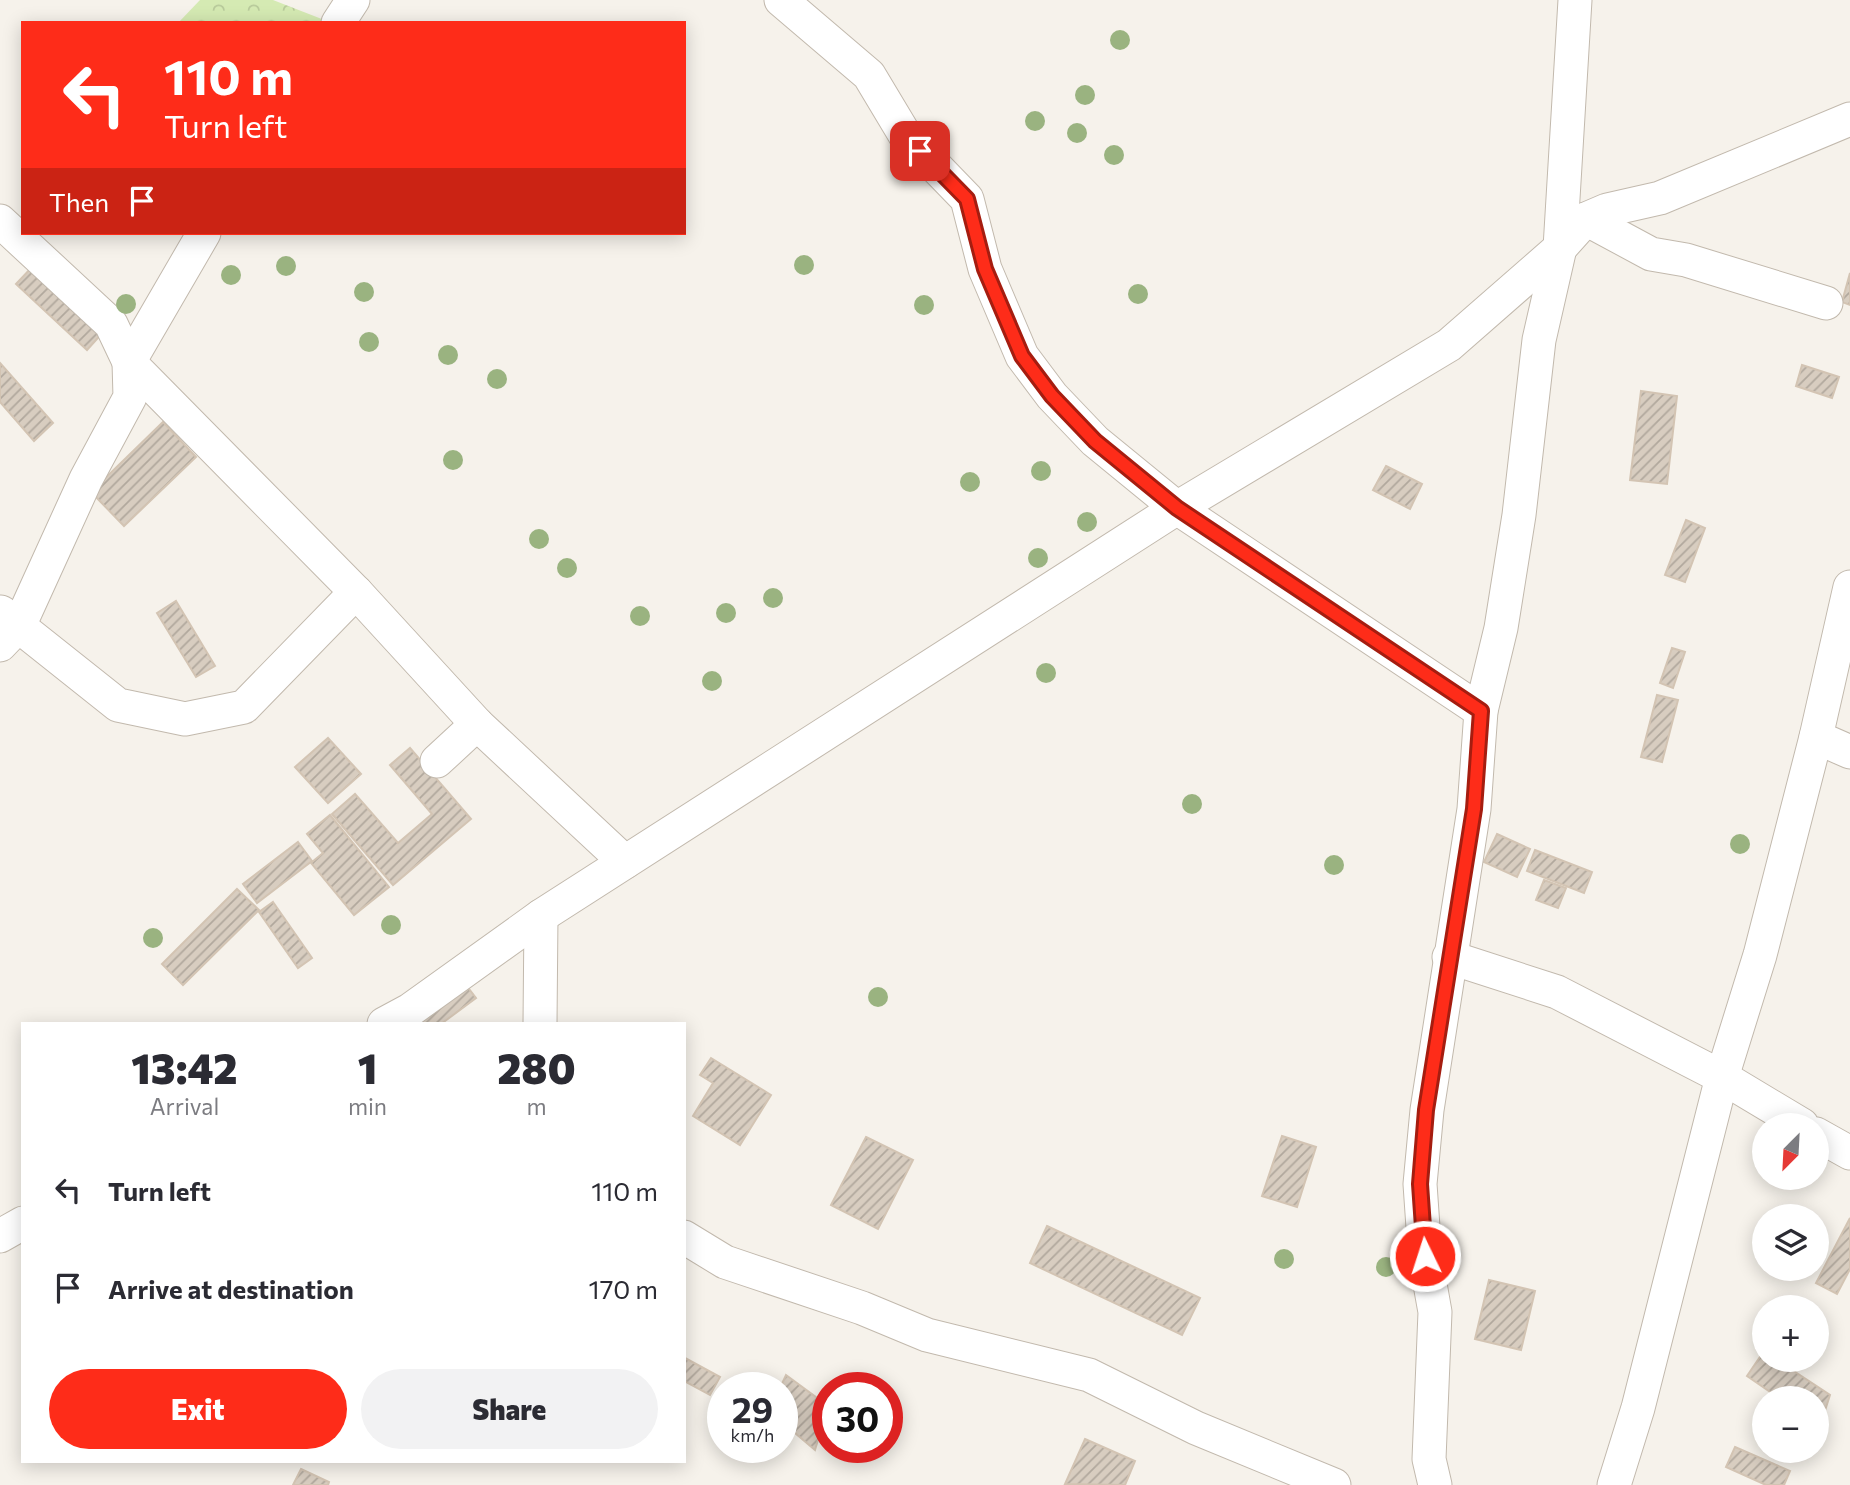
<!DOCTYPE html>
<meta charset="utf-8">
<style>
:root{--surface:#fff;--page:#f2f2f3;--text:#2b2b33;--muted:#7c7c81;--accent:#fe2c19}
body{margin:0;font-family:Commissioner,sans-serif;background:var(--page);color:var(--text);height:100vh;display:flex;flex-direction:column;font-size:26px;white-space:nowrap}
*{box-sizing:border-box;margin:0}
p{font-size:23px;color:var(--muted)}
.icon{flex:none;width:38px;height:38px;fill:none;stroke:currentColor;stroke-width:2;stroke-linecap:round;stroke-linejoin:round}
.map{position:relative;flex:1;overflow:hidden}
.side{position:absolute;left:21px;top:1022px;width:665px;height:441px;display:flex;flex-direction:column;background:var(--surface);border-radius:0px;box-shadow:0 4px 18px #0003}
.side>*{flex:none}
.banner{position:absolute;left:21px;top:21px;width:665px;height:214px;border-radius:0px;box-shadow:0 4px 18px #0003;background:#fe2c19;color:#fff;overflow:hidden}
.needle{width:46px;rotate:204deg}
.fabs{position:absolute;left:1752px;top:1113px;display:grid;gap:14px}
.fabs a{display:grid;place-items:center;width:77px;height:77px;border-radius:50%;background:var(--surface);box-shadow:0 4px 18px #0003;font-size:35px}
.speed{position:absolute;left:707px;top:1372px;display:flex;gap:14px;font-size:35px;font-weight:700;text-align:center}
.speed>*{display:grid;place-content:center;width:91px;height:91px;border-radius:50%;background:var(--surface);box-shadow:0 4px 18px #0003;line-height:1}
.speed small{font-size:18px;font-weight:400}
.speed .limit{border:10px solid #d22;background:#fff;color:#111}
.pin{position:absolute;display:grid;place-items:center;width:60px;height:60px;color:#fff;margin:-30px;border-radius:14px;box-shadow:0 4px 10px #0006}
.me{position:absolute;width:77px;margin:-38px;rotate:356deg;stroke-linejoin:round;filter:drop-shadow(0 0 5px #0008)}
.turn{display:flex;align-items:center;gap:24px;height:147px;padding:0 28px;font-size:32px}
.turn .icon{width:91px;height:91px;stroke-width:2.5}
.turn b{display:block;font-size:49px;line-height:60px}
.then{display:flex;align-items:center;height:66px;padding:0 28px;background:#0003;gap:14px;font-size:26px}
.eta{display:flex;justify-content:space-evenly;align-items:center;height:119px;text-align:center}
.eta b{font-size:42px;font-weight:800;line-height:49px}
.button{display:flex;gap:14px;margin-top:auto;padding:14px 28px}
.button a{flex:1;height:80px;border-radius:42px;background:var(--accent);color:#fff;font-size:28px;font-weight:800;line-height:80px;text-align:center}
.button a+a{background:var(--page);color:var(--text)}
ul{padding:0;list-style:none}
li{display:flex;align-items:center;gap:21px;height:98px;padding:0 28px}
li div{flex:1}
li b{display:block;font-size:26px}
li em{font-style:normal}
.map>svg:first-child{display:block}
.forest{fill:url(#forest-crowns)}
.building{fill:url(#building-hatch);stroke:#d3c4b3;stroke-width:2}
.lines{fill:none;stroke-linecap:round;stroke-linejoin:round}
.minor-casing{stroke:#c2b9ad;stroke-width:35}
.minor{stroke:#fff;stroke-width:33}
.tree{fill:#9ab380}
.route-casing{stroke:#a51d10;stroke-width:18}
.route{stroke:#fe2c19;stroke-width:12}
</style>
<div class="map">
<svg width="1850" height="1485" viewBox="0 0 1850 1485">
<defs>
<pattern id="forest-crowns" width="20" height="18" patternUnits="userSpaceOnUse" patternTransform="scale(1.75)"><rect width="20" height="18" fill="#d5eab3"/><path d="M2 6a3 3 0 1 1 6 0M12 15a3 3 0 1 1 6 0" fill="none" stroke="#b8ca9b"/></pattern>
<pattern id="building-hatch" width="6" height="6" patternUnits="userSpaceOnUse" patternTransform="scale(1.75)"><rect width="6" height="6" fill="#d8cdc0"/><path d="M-1 1l2-2M0 6l6-6M5 7l2-2" fill="none" stroke="#b1a89d"/></pattern>
</defs>
<rect width="100%" height="100%" fill="#f6f2eb"/>
<polygon class="forest" points="200,0 273,0 332,23 178,23"/>
<g class="building">
<polygon points="35,264 105,330 87,350 16,284"/>
<polygon points="1850,273 1850,305 1842,302"/>
<polygon points="0,363 53,423 34,441 0,402"/>
<polygon points="1802,365 1839,377 1832,398 1796,386"/>
<polygon points="1641,391 1677,396 1667,484 1630,480"/>
<polygon points="163,422 196,457 124,526 91,492"/>
<polygon points="1386,466 1422,484 1410,509 1373,490"/>
<polygon points="1686,520 1705,528 1685,582 1665,575"/>
<polygon points="176,601 215,666 196,677 157,613"/>
<polygon points="1672,648 1685,652 1673,688 1660,683"/>
<polygon points="1657,695 1678,700 1662,762 1641,757"/>
<polygon points="328,738 361,774 328,803 295,767"/>
<polygon points="410,748 471,819 393,885 332,814 355,794 398,843 432,814 390,765"/>
<polygon points="330,815 389,887 354,915 311,863 323,853 307,834"/>
<polygon points="1497,834 1530,849 1517,877 1484,862"/>
<polygon points="298,842 312,861 257,903 243,884"/>
<polygon points="1535,850 1592,872 1584,893 1527,871"/>
<polygon points="1544,880 1566,888 1558,908 1536,900"/>
<polygon points="237,889 259,910 183,985 162,964"/>
<polygon points="273,902 312,958 298,968 259,912"/>
<polygon points="463,981 476,998 441,1024 424,1024 418,1015"/>
<polygon points="711,1058 771,1095 740,1145 693,1116 713,1083 700,1075"/>
<polygon points="1282,1136 1316,1147 1297,1207 1262,1196"/>
<polygon points="866,1137 913,1160 878,1229 831,1205"/>
<polygon points="1850,1218 1850,1269 1837,1294 1816,1283"/>
<polygon points="1047,1226 1200,1298 1182,1335 1030,1263"/>
<polygon points="1489,1280 1535,1291 1521,1350 1475,1339"/>
<polygon points="1764,1351 1764,1360 1777,1360 1830,1395 1820,1426 1816,1423 1816,1398 1779,1398 1747,1376"/>
<polygon points="685,1358 720,1377 710,1395 684,1381"/>
<polygon points="786,1375 828,1406 815,1450 782,1422 780,1388"/>
<polygon points="1085,1439 1135,1461 1125,1485 1065,1484"/>
<polygon points="1735,1447 1790,1471 1784,1485 1766,1485 1726,1467"/>
<polygon points="301,1469 329,1482 328,1485 293,1485"/>
</g>
<g class="lines">
<defs>
<g id="minor">
<polyline points="781,0 869,75 905,135 967,199 985,269 1022,356 1052,396 1095,441 1177,508 1481,711"/>
<polyline points="338,23 353,0"/>
<polyline points="1586,219 1651,254 1686,260 1826,303"/>
<polyline points="0,221 111,324 129,362 356,592 477,724 625,862"/>
<polyline points="1,612 118,705 185,719 244,707 356,592"/>
<polyline points="0,645 20,624 86,479 130,397 129,362 204,233"/>
<polyline points="1816,737 1850,752"/>
<polyline points="437,761 477,724"/>
<polyline points="1449,957 1557,992 1722,1077 1802,1125"/>
<polyline points="384,1024 410,1010 541,916 1177,508 1449,345 1560,248 1586,219 1607,210 1660,198 1850,119"/>
<polyline points="540,1024 541,916"/>
<polyline points="1816,1134 1850,1153"/>
<polyline points="0,1236 23,1223"/>
<polyline points="684,1237 725,1262 862,1308 927,1335 1089,1375 1196,1428 1334,1485"/>
<polyline points="1435,1485 1429,1459 1435,1312 1425,1256 1420,1184 1427,1110 1474,809 1481,711 1501,628 1519,515 1539,340 1560,248 1575,0"/>
<polyline points="1614,1485 1638,1408 1722,1077 1760,955 1816,737 1850,587"/>
</g>
</defs>
<use href="#minor" class="minor-casing"/>
<use href="#minor" class="minor"/>
</g>
<g class="tree">
<circle cx="1120" cy="40" r="10"/>
<circle cx="1085" cy="95" r="10"/>
<circle cx="1035" cy="121" r="10"/>
<circle cx="1077" cy="133" r="10"/>
<circle cx="1114" cy="155" r="10"/>
<circle cx="804" cy="265" r="10"/>
<circle cx="286" cy="266" r="10"/>
<circle cx="231" cy="275" r="10"/>
<circle cx="364" cy="292" r="10"/>
<circle cx="1138" cy="294" r="10"/>
<circle cx="126" cy="304" r="10"/>
<circle cx="924" cy="305" r="10"/>
<circle cx="369" cy="342" r="10"/>
<circle cx="448" cy="355" r="10"/>
<circle cx="497" cy="379" r="10"/>
<circle cx="453" cy="460" r="10"/>
<circle cx="1041" cy="471" r="10"/>
<circle cx="970" cy="482" r="10"/>
<circle cx="1087" cy="522" r="10"/>
<circle cx="539" cy="539" r="10"/>
<circle cx="1038" cy="558" r="10"/>
<circle cx="567" cy="568" r="10"/>
<circle cx="773" cy="598" r="10"/>
<circle cx="726" cy="613" r="10"/>
<circle cx="640" cy="616" r="10"/>
<circle cx="1046" cy="673" r="10"/>
<circle cx="712" cy="681" r="10"/>
<circle cx="1192" cy="804" r="10"/>
<circle cx="1740" cy="844" r="10"/>
<circle cx="1334" cy="865" r="10"/>
<circle cx="391" cy="925" r="10"/>
<circle cx="153" cy="938" r="10"/>
<circle cx="878" cy="997" r="10"/>
<circle cx="1284" cy="1259" r="10"/>
<circle cx="1386" cy="1267" r="10"/>
</g>
<g class="lines">
<defs>
<polyline id="route" points="920,151 967,199 985,269 1022,356 1052,396 1095,441 1177,508 1481,711 1474,809 1426,1110 1420,1184 1425,1256"/>
</defs>
<use href="#route" class="route-casing"/>
<use href="#route" class="route"/>
</g>
</svg>
<div class="fabs">
<a><svg class="needle" viewBox="-14 -14 28 28"><path d="M0-13l5 13h-10z" fill="#e53935"/><path d="M0 13l5-13h-10z" fill="#7c7c81"/></svg></a>
<a><svg class="icon" aria-label="layers" viewBox="0 0 24 24"><path d="M12 4l9 5-9 5-9-5zM3 14l9 5 9-5"/></svg></a>
<a>+</a>
<a>−</a>
</div>
<div class="speed"><div>29<small>km/h</small></div><div class="limit">30</div></div>
<div class="pin" style="left:920px;top:151px;background:#d93025"><svg class="icon" aria-label="arrive" viewBox="0 0 24 24"><path d="M6 21V4h12l-3 4 3 4H6"/></svg></div>
<svg class="me" style="left:1425px;top:1256px" viewBox="-20 -20 40 40"><circle r="17" fill="#fe2c19" stroke="#fff" stroke-width="3"/><path d="M0-11L8 9 0 5-8 9z" fill="#fff"/></svg>
<div class="banner">
<div class="turn"><svg class="icon" aria-label="left" viewBox="0 0 24 24"><path d="M17 20v-9H6M10 6l-5 5 5 5"/></svg><div><b>110 m</b>Turn left</div></div>
<div class="then">Then<svg class="icon" aria-label="arrive" viewBox="0 0 24 24"><path d="M6 21V4h12l-3 4 3 4H6"/></svg></div>
</div>
<section class="side">
<div class="eta">
<div><b>13:42</b><p>Arrival</p></div>
<div><b>1</b><p>min</p></div>
<div><b>280</b><p>m</p></div>
</div>
<ul>
<li><svg class="icon" aria-label="left" viewBox="0 0 24 24"><path d="M17 20v-9H6M10 6l-5 5 5 5"/></svg><div><b>Turn left</b></div><em>110 m</em></li>
<li><svg class="icon" aria-label="arrive" viewBox="0 0 24 24"><path d="M6 21V4h12l-3 4 3 4H6"/></svg><div><b>Arrive at destination</b></div><em>170 m</em></li>
</ul>
<div class="button"><a>Exit</a><a>Share</a></div>
</section>
</div>
